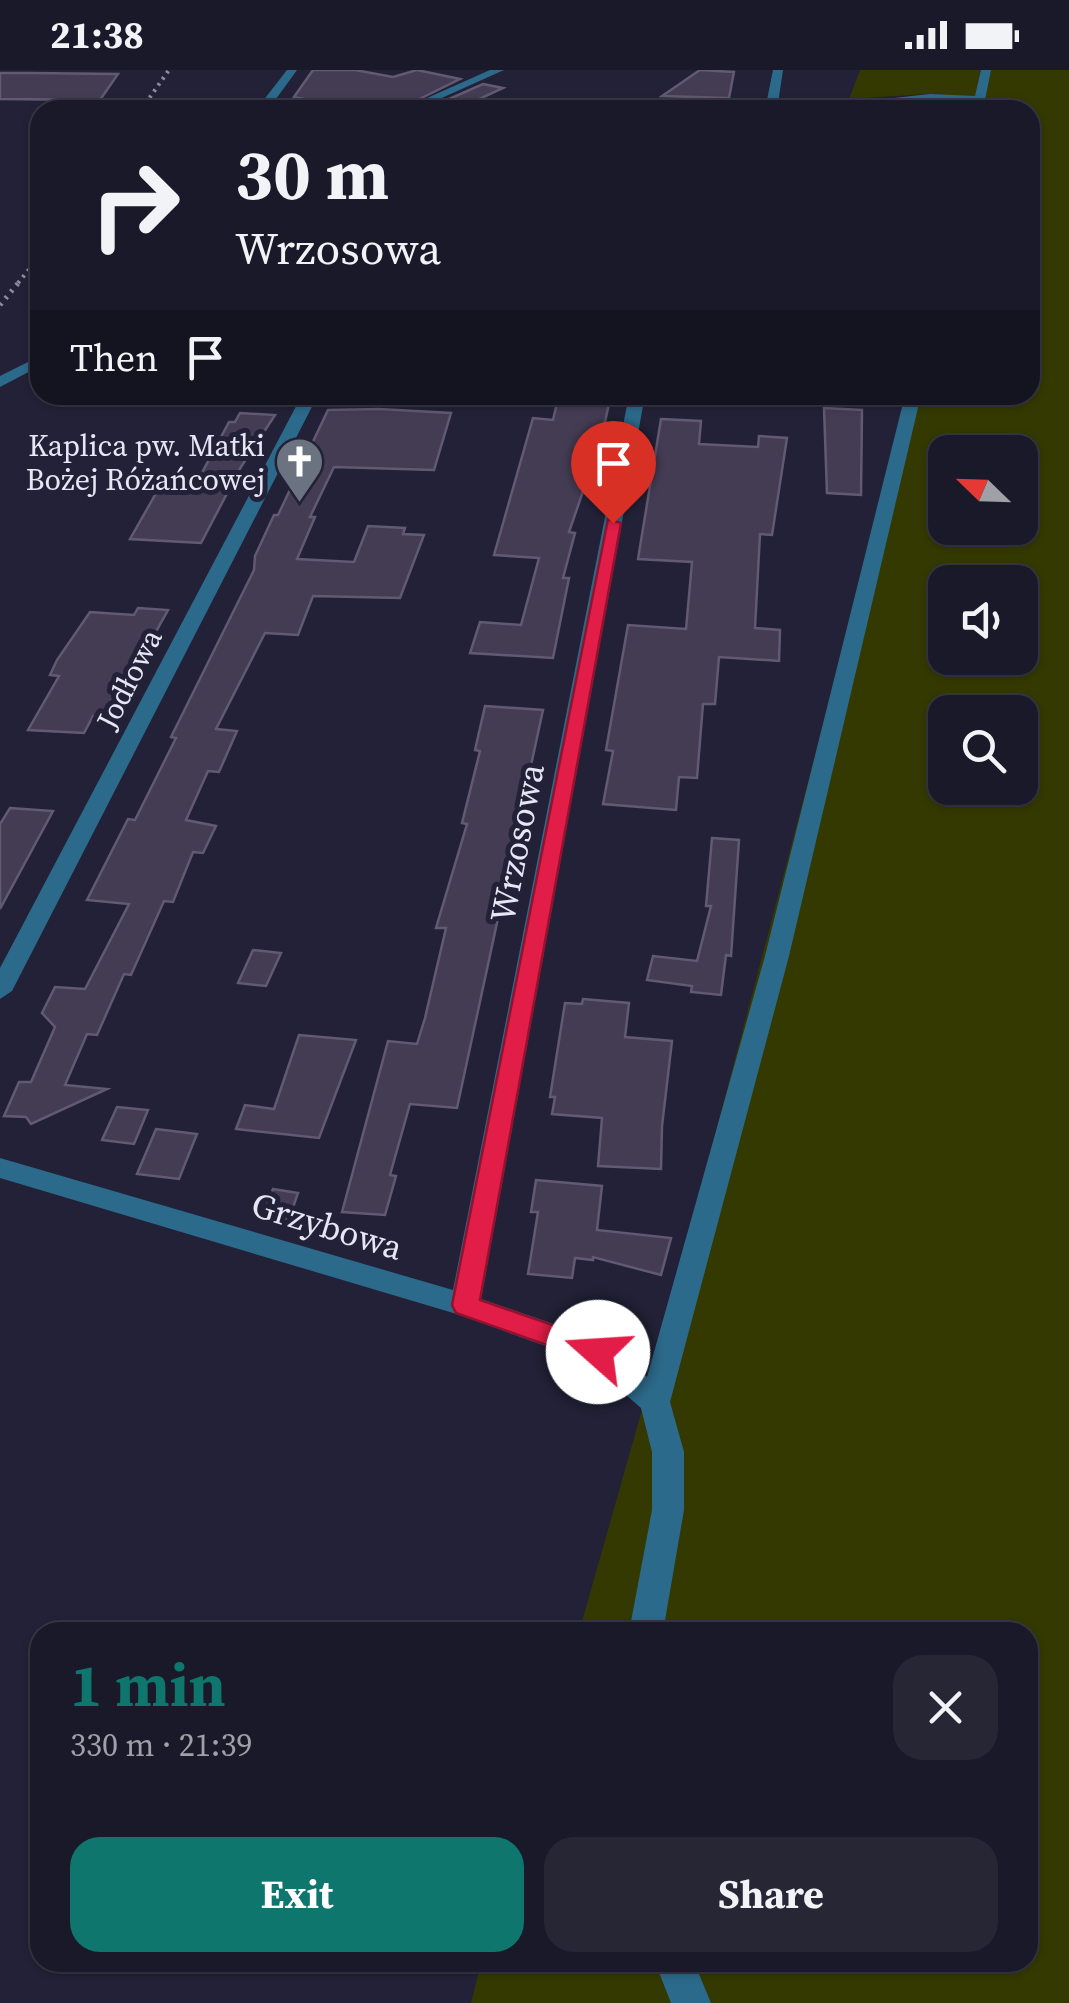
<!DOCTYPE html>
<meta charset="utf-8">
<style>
:root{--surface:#1a1929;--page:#272635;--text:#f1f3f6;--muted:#9fa0a8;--line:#383846;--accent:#0f766e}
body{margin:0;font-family:"Source Serif 4",serif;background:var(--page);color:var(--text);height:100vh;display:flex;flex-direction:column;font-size:38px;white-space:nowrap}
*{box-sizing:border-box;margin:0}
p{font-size:32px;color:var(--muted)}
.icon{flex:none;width:55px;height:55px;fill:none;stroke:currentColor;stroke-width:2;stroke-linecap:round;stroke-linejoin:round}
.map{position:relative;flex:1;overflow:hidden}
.drawer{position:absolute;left:30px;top:1552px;width:1008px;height:350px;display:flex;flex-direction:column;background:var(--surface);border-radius:30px;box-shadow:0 2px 8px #0004,0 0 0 2px var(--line)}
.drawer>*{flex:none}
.guide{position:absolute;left:30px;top:30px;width:1010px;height:305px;border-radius:30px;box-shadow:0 2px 8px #0004,0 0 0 2px var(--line);background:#1a1929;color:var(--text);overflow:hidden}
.needle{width:65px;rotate:293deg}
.tools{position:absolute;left:928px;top:365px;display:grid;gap:20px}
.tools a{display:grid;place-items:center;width:110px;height:110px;border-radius:20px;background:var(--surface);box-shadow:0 2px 8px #0004,0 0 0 2px var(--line);font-size:50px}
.pin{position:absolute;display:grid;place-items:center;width:85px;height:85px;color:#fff;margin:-102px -42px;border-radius:50% 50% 50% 0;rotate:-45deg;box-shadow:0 0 10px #0007}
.pin .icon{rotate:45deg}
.me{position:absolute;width:110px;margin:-55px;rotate:289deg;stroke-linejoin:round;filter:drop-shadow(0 0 8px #0008)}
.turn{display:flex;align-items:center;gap:35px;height:210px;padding:0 40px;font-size:45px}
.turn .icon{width:130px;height:130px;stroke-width:2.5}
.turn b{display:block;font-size:70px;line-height:85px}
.then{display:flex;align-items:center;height:95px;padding:0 40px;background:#0003;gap:20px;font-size:38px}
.round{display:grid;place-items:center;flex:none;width:105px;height:105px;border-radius:30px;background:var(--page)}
.overview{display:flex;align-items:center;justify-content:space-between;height:170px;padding:0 40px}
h1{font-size:60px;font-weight:700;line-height:75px;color:var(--accent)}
.action{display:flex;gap:20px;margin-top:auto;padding:20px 40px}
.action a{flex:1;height:115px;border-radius:30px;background:var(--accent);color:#fff;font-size:40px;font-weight:700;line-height:115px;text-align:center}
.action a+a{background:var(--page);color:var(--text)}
.status{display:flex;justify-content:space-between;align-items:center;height:70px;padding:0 50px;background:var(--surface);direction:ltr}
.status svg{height:28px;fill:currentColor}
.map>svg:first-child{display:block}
.green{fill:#343901;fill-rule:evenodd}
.building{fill:#443c53;stroke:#625972;stroke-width:2.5}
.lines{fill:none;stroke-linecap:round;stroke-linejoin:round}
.minor{fill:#2c6a8b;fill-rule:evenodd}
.rail-far1{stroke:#8d8d9f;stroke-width:4;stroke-dasharray:2.5 5;stroke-linecap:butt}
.rail{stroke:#8d8d9f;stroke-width:5;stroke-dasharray:2.5 6;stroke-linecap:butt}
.route{fill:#e11d48;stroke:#92132f;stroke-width:2.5}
.labels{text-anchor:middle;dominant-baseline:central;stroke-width:10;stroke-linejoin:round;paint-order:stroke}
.far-poi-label{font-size:30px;fill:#e6e6f5;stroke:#222137;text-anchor:end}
.far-street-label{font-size:30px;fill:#e6e6f5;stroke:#222137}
.street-label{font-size:35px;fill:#e6e6f5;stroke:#222137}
</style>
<div class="status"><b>21:38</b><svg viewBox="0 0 49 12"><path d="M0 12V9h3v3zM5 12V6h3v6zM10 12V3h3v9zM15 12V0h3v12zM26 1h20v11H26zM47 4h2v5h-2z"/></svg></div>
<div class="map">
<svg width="1069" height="1933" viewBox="0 0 1069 1933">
<rect width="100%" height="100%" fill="#222137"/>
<path class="green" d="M860,0H1069V1933H471L481,1893L1028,1892V1562H579L651,1308L910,325H1030V40H985L988,28L928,24L849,29ZM945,382H1020V458H945ZM945,512H1020V588H945ZM945,642H1020V718H945Z"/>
<g class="building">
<polygon points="313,0 355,0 393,7 417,0 460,9 397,40 357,40 294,27"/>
<polygon points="700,0 734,2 729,28 662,26"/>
<polygon points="0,3 30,3 118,4 100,30 0,29"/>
<polygon points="483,14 503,18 456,40 424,40"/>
<polygon points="582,325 611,325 594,401 590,401 569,462 575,463 563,508 569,508 553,588 470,583 480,552 521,555 539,488 494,485 533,348 553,350 557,333 580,334"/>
<polygon points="824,338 862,340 861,425 827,423"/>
<polygon points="379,339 451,343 434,400 334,397 310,447 315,447 297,489 354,492 368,456 405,458 403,464 424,465 400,528 313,526 298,565 265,563 216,659 237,661 219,702 208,701 186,750 216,756 203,783 193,782 173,832 164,831 131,905 124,904 97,965 87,964 65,1015 107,1019 31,1054 26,1047 4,1046 19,1012 31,1012 55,957 42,943 55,917 85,919 129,834 87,830 128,749 135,750 176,668 171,667 254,500 255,486 274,445 278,445 328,340"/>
<polygon points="240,343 275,345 241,397 201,473 130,469 163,411 197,412 229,352 235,352"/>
<polygon points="661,349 701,351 699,374 758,377 759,366 787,368 772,465 760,464 755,558 780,560 779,591 719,587 715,634 703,634 697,708 679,707 676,740 603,734 613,681 606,680 628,555 686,559 692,492 638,489"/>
<polygon points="138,538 168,540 129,610 123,610 102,647 93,646 84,663 28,660 59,606 50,605 57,590 90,542 134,545"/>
<polygon points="485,636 543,640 457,1038 410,1034 390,1105 396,1106 385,1145 342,1142 388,971 417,974 425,948 446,858 436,858 467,754 462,753 480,681 475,680"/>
<polygon points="10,738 53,741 0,839 0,754"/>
<polygon points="712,768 739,770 731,886 726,885 721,925 691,922 692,916 647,910 653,886 697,891 711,836 706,836"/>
<polygon points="253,880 281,883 266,916 238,913"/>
<polygon points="583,929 629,933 625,967 672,971 662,1056 661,1099 598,1096 602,1048 552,1044 555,1027 550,1027 565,933 582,934"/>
<polygon points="299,965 356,970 319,1068 236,1059 245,1035 274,1039"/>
<polygon points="117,1037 148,1040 134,1074 102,1070"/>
<polygon points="156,1059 197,1064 179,1109 137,1104"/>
<polygon points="536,1110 602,1116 597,1160 671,1168 661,1205 593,1187 593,1190 575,1188 572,1208 528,1204 538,1142 531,1142"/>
<polygon points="273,1119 298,1123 289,1149 262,1147"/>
</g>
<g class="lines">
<g class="minor">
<polygon points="287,0 297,0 268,40 256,40"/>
<polygon points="490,0 504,0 415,40 400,40"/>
<polygon points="773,0 783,0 777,40 765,40"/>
<polygon points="981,0 991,0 983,40 971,40 973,32 930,30 786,40 930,24 975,26"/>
<polygon points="40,286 40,296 0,317 0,306"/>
<polygon points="302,325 318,325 12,921 0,929 0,898"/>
<polygon points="629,325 645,325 481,1229 609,1273 647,1307 765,886 905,325 921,325 789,886 670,1332 684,1382 684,1440 663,1562 629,1562 652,1440 652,1382 641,1338 587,1291 460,1245 0,1108 0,1088 453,1220"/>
<polygon points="655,1892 694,1892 711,1933 671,1933"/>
</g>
<g class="rail-far1">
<polyline points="141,40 169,0"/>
<polyline points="18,213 40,186"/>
</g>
<polyline class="rail" points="0,235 20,211"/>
</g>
<polygon class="route" points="608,449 621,453 480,1230 608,1274 612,1282 608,1290 598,1293 456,1243 452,1235"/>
<defs>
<symbol id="church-pin" viewBox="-11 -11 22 30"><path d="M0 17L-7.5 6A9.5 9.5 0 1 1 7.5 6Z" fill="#6b7280" stroke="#222137"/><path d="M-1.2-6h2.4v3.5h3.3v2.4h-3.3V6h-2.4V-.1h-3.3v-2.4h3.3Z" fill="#fff"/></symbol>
</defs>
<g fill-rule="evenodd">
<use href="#church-pin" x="272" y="364" width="55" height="75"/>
</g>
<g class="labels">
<g class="far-poi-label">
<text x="265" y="375">Kaplica pw. Matki<tspan x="265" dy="34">Bożej Różańcowej</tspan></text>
</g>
<g class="far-street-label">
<text transform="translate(129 609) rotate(-63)">Jodłowa</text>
</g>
<g class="street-label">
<text transform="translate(517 773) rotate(-79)">Wrzosowa</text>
<text transform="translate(327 1156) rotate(17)">Grzybowa</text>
</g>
</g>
</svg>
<div class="tools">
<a><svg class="needle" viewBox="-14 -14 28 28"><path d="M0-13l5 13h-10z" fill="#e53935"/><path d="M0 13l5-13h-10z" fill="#9fa0a8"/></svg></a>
<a><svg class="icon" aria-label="sound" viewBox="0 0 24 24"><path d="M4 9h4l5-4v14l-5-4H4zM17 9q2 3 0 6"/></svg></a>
<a><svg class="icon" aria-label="search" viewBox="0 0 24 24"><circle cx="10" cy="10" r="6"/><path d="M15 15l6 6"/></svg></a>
</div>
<div class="pin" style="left:613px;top:453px;background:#d93025"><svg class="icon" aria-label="arrive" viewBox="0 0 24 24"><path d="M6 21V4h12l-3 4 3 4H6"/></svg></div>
<svg class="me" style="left:598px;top:1282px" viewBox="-20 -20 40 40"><circle r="19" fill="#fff"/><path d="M0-13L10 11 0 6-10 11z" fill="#e11d48"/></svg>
<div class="guide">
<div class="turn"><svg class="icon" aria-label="right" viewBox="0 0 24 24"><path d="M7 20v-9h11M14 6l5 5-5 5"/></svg><div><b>30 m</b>Wrzosowa</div></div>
<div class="then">Then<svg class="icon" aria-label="arrive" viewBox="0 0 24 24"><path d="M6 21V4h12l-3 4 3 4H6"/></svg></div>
</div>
<section class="drawer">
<div class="overview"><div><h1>1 min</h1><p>330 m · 21:39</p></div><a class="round"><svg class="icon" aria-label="close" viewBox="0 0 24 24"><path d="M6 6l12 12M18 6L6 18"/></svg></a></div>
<div class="action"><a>Exit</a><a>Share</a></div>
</section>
</div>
